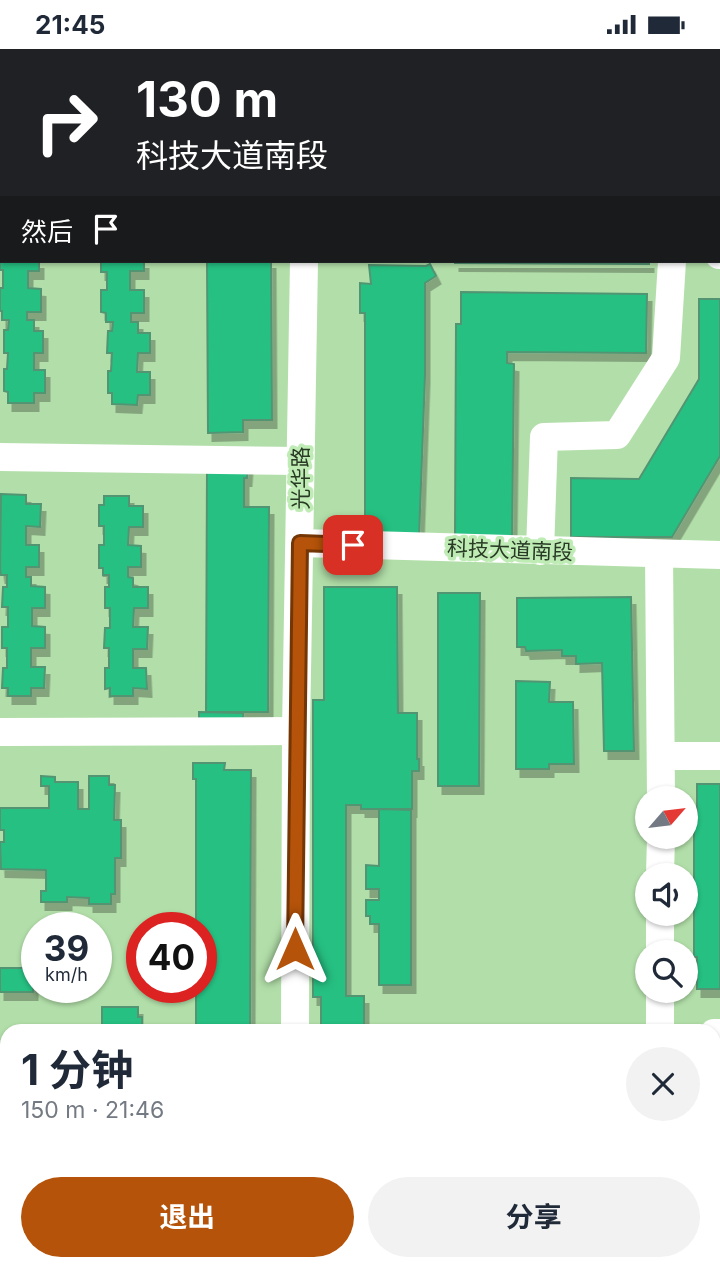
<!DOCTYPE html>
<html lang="zh">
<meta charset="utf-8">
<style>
:root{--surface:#fff;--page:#f2f2f3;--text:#1f2937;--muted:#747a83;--accent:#b45309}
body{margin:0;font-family:Inter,"Noto Sans SC",sans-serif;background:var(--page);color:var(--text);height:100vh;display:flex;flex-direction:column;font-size:26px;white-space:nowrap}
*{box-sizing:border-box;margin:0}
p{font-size:23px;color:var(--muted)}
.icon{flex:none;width:38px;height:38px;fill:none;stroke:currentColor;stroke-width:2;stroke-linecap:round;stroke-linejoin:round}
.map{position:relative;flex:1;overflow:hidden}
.side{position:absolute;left:0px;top:975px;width:721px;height:247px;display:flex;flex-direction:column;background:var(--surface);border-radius:21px 21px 0 0;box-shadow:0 2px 5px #0004}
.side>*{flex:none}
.banner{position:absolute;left:0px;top:0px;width:721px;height:214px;box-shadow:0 2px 5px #0004;background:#202124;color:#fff;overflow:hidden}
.needle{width:46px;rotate:62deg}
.buttons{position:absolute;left:635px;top:737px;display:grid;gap:14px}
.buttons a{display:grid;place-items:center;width:63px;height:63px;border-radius:50%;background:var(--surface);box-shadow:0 2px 5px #0004;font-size:35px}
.speed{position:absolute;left:21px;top:863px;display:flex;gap:14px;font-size:35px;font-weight:700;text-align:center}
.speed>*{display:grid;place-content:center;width:91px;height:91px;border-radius:50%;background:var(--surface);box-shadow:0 2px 5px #0004;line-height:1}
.speed small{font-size:18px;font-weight:400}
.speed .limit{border:10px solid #d22;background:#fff;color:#111}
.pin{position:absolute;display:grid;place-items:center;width:60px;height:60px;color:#fff;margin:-30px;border-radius:14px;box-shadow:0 4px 10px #0006}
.me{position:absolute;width:77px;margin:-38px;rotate:0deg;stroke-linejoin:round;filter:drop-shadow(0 0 5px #0008)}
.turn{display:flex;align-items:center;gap:24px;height:147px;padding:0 21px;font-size:32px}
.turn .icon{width:91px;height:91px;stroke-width:2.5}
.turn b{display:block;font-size:49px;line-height:60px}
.then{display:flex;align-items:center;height:66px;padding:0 21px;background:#0003;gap:14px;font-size:26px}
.round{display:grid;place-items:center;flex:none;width:74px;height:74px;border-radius:37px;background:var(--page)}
.headline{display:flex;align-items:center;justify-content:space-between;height:119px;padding:0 21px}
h1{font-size:42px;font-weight:700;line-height:52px}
.primary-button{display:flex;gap:14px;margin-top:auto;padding:14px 21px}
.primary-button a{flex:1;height:80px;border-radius:42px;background:var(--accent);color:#fff;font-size:28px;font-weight:700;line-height:80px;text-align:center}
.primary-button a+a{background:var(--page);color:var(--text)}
.status{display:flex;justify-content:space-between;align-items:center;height:49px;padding:0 35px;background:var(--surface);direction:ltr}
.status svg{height:19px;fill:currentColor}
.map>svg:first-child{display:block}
.building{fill:#25c082;stroke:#529573;stroke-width:2;filter:url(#shadow)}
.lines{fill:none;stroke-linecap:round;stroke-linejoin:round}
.path{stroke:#7d9f76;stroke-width:3.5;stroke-dasharray:3.5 3.5;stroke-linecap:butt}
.minor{stroke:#fff;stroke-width:28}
.route-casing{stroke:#753606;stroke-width:18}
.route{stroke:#b45309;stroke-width:12}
.labels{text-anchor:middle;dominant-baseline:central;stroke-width:7;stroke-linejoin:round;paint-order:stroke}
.street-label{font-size:21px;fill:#283a24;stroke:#bfecb5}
</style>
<div class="status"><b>21:45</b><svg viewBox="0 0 49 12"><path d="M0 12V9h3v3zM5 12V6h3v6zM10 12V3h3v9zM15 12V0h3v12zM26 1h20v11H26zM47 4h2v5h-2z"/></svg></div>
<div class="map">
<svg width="720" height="1221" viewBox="0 0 720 1221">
<defs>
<filter id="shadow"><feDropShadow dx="4.5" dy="8" stdDeviation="0" flood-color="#0004"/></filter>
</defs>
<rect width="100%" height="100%" fill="#b2dfa9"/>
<g class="building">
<polygon points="0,0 101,0 2,2 2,14"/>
<rect x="125" y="0" width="149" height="2"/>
<polygon points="0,199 2,212 39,212 39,222 28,222 28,239 41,240 41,263 27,263 27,271 34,271 34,282 43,282 43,304 34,304 34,321 45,321 45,344 34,344 34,354 8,354 8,343 4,342 4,320 7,320 8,304 4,304 4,281 8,281 9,271 2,271 2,262 0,262 0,239 3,239 3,221 0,221"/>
<polygon points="101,212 144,212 144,222 130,222 130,241 144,241 144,264 131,264 131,273 138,273 138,284 150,284 150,304 138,304 137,323 150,323 150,346 138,346 137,356 112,355 112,344 108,344 108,322 111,322 112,304 107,304 108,282 112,282 113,273 106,273 106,264 101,263 101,241 107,241 107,223 101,223"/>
<polygon points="207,212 271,212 272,371 243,371 243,383 208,384"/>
<polygon points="455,212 649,212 649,215 455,214"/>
<polygon points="430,215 436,227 425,234 425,326 419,488 365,488 365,264 360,264 360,234 371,235 369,216 426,217"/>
<polygon points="461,243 647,245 646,304 507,303 507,314 514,315 512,487 455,487 456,275 461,275"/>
<polygon points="699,250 720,250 720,407 672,488 571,488 571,429 639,430 699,330"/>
<polygon points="248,414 247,429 244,429 244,458 269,458 268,663 206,663 207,417"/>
<polygon points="1,445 26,446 26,455 41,455 40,478 26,477 26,496 39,496 39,518 26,518 26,528 31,528 31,537 45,538 45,559 32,559 32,577 45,578 45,599 31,599 31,618 45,618 44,639 31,639 31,647 8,647 8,639 2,639 3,619 7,619 7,599 2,599 2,578 8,578 8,558 2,558 3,538 7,538 7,526 1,526 0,519"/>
<polygon points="104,447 129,447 129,457 143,457 143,478 129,478 128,496 141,497 141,518 128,518 128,528 133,529 133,538 148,538 148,559 134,559 133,578 148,578 147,600 133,600 133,619 146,619 147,640 133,639 133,647 110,647 110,639 105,640 105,619 109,619 109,599 104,599 105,579 110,579 110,559 105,559 105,538 109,538 109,526 103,526 103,519 99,519 99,496 104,496 104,477 99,477 99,456 104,456"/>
<polygon points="324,538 397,538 398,664 417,664 417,710 419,710 419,722 412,722 412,760 361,760 361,756 346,756 346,947 364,947 364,982 321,982 321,948 313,948 313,651 324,651"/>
<polygon points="438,544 480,544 479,737 438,737"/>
<polygon points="631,548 634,702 604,702 602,614 576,615 576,607 562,607 562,601 526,602 525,598 517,598 517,549"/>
<polygon points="516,632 550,633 549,653 573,653 574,715 549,715 549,720 516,720"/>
<polygon points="199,663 243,664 244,682 199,681"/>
<polygon points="193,714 225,714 224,721 251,721 250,982 196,982 196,938 201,938 201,878 196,878 196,730 193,730"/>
<polygon points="41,727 55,728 55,733 78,733 78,760 89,760 89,727 109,727 109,736 115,736 114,771 121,771 121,809 115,809 115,845 111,845 111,855 89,855 89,849 67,848 67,853 41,853 41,842 46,842 46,821 1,820 0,793 4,793 4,781 0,781 0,759 49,759 49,737 41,737"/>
<polygon points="697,735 720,735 720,940 697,940 697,908 694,908 694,764 697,764"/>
<polygon points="379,760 411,761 411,936 379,936 379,875 370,875 370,867 366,867 366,851 379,851 379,840 366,840 366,816 379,817"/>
<polygon points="0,919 34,919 33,943 0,943"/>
<polygon points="102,958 138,958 138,968 142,968 142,982 102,982"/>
<rect x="0" y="1088" width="7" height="55"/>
<rect x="42" y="1214" width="35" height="7"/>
<rect x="114" y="1214" width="46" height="7"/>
<rect x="199" y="1214" width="49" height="7"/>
<rect x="318" y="1214" width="53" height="7"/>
</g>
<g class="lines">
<polyline class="path" points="674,1221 674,1214"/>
<g class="minor">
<polyline points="307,2 307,0"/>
<polyline points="0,65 2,65"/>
<polyline points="719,83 720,83"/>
<polyline points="0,89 2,90"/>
<polyline points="719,206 720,206"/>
<polyline points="0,408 300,412"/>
<polyline points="300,494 720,506"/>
<polyline points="540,502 544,388 617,386 666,309 672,212"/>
<polyline points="659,505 661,749"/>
<polyline points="0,683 296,682"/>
<polyline points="661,707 720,707"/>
<polyline points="660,826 661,788"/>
<polyline points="660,903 660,864"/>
<polyline points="295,982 296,682 304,212"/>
<polyline points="660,982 660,942"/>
<polyline points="714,984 720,984"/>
<polyline points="294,1221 294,1214"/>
</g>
</g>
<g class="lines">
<defs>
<polyline id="route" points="295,900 300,494 353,496"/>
</defs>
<use href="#route" class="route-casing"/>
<use href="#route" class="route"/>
</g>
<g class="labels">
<g class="street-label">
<text transform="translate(300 429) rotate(-90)">光华路</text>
<text transform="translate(510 501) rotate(2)">科技大道南段</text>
</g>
</g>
</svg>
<div class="buttons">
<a><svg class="needle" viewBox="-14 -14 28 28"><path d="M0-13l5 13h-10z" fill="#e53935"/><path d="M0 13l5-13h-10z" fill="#747a83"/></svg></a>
<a><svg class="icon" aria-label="sound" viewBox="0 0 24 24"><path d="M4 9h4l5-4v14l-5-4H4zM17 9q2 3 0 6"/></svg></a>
<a><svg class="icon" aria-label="search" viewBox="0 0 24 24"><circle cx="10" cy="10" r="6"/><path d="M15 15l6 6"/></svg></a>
</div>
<div class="speed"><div>39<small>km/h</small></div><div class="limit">40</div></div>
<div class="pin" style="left:353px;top:496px;background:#d93025"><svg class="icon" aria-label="arrive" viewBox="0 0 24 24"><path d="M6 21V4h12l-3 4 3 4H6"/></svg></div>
<svg class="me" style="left:295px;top:900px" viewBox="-20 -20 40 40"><path d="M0-17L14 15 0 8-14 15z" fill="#b45309" stroke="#fff" stroke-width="4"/></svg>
<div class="banner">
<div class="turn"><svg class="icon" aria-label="right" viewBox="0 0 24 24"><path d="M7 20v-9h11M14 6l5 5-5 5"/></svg><div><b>130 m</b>科技大道南段</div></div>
<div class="then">然后<svg class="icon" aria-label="arrive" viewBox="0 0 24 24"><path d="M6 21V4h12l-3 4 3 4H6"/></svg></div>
</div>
<section class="side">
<div class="headline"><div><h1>1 分钟</h1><p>150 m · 21:46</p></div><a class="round"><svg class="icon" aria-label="close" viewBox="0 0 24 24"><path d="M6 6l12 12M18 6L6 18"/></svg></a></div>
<div class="primary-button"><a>退出</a><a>分享</a></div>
</section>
</div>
